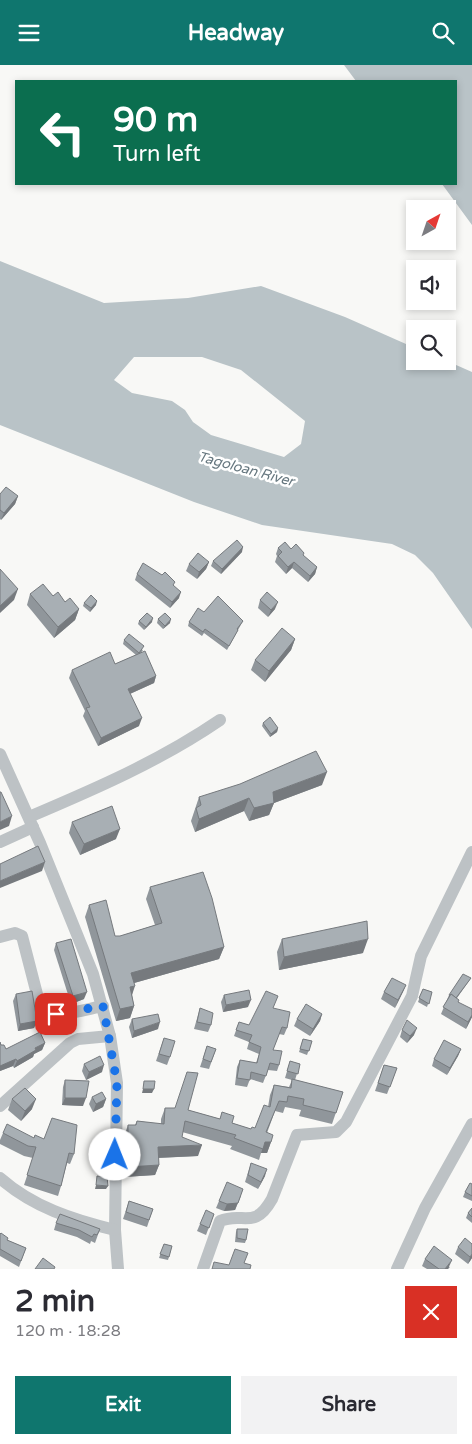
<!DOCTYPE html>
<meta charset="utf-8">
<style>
:root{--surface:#fff;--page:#f2f2f3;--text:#2b2b33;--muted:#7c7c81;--accent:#0f766e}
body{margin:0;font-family:"Varela Round",sans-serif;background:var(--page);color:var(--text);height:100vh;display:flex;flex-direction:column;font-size:19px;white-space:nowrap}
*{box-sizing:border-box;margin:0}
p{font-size:16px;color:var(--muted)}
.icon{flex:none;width:28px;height:28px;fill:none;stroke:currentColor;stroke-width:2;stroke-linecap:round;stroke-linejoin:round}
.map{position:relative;height:1204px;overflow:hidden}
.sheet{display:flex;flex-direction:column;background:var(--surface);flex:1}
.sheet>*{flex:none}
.banner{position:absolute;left:15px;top:15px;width:442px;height:105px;border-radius:0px;box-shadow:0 2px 8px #0003;background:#0b6e4f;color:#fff;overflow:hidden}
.needle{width:32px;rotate:40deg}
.buttons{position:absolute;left:406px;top:135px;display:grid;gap:10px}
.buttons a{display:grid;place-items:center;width:50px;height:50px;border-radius:0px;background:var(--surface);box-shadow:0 2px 8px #0003;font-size:25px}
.pin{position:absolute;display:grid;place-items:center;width:42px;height:42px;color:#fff;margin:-21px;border-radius:10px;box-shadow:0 2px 8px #0006}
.me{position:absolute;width:55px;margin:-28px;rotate:1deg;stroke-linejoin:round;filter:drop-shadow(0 0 4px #0008)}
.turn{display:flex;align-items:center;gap:18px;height:105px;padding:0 15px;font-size:22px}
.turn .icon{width:65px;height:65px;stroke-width:2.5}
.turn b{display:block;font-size:35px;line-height:42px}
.round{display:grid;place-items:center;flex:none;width:52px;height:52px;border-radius:0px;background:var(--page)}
.summary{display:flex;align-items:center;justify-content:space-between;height:85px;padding:0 15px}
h1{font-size:30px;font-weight:800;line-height:38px}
.button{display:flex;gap:10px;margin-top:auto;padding:10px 15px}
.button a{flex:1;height:58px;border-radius:0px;background:var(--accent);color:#fff;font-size:20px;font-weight:800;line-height:58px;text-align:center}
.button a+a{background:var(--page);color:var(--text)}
header{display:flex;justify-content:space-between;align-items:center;height:65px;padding:0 15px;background:var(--accent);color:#fff;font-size:22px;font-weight:800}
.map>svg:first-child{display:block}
.water{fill:#b9c3c7;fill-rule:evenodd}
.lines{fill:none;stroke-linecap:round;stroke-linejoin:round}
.minor{stroke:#bdc2c5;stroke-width:12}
.wall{fill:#90969b}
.shaded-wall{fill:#767a7e}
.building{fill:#a8afb4;stroke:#767a7e}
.route{stroke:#1a73e8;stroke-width:9;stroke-dasharray:0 16.2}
.labels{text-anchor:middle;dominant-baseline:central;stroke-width:5;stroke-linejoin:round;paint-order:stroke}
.water-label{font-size:14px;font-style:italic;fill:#66777f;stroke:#fff}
</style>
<header><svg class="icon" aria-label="menu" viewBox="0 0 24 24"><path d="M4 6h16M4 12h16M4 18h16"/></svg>Headway<svg class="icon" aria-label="search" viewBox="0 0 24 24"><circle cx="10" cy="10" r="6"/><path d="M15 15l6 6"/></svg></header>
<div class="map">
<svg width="472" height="1204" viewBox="0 0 472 1204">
<rect width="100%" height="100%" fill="#f8f8f6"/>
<g class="water">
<polygon points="344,0 472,0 472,160 442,119 456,119 456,16 356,16"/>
<path d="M0,196L104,238L188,233L261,221L345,252L415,283V296H447L472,307V564L433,508L415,490L392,479L262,460L194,437L0,360ZM134,292H202L241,305L305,356L301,379L284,392L211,370L193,357L185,345L172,336L132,328L114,315Z"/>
</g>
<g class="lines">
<g class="minor">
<polyline points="0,689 40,778 93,909 110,971 117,1018 115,1165 118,1204"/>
<path d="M29,752C95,724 160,696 220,655"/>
<polyline points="0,777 33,762"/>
<path d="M0,872L15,868L22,871L39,937C49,958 85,944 103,941"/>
<polyline points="0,1041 70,978 78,974 110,971"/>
<path d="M0,1113C33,1142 73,1155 115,1165"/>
<path d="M203,1204L220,1156C243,1146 254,1166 272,1134L297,1070L336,1067L346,1057L412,931L421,891L472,787"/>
<polyline points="397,1204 425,1143 472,1059"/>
</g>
</g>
<g class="wall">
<polygon points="0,429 18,431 15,439 1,455 0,454"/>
<polygon points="278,483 291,484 303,491 317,502 315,509 308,517 292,503 286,509 275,497 277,491 276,489"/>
<polygon points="242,487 221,509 211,501 213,496"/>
<polygon points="209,497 206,504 197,514 186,506 189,499"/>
<polygon points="137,509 174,521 179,533 170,543 135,515"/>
<polygon points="30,529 53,531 79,544 75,555 54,573 27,540"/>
<polygon points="260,535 275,544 268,552 258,543"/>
<polygon points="84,538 96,540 90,547 83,541"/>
<polygon points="204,547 243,556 227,585 204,568 202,571 188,561 189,557"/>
<polygon points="158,554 170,558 163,564 157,558"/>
<polygon points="139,556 152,557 144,565 138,559"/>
<polygon points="295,574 291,585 265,617 251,605 255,595"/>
<polygon points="124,575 143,585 141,588 156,611 154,618 130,629 139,661 98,681 83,651 85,646 69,613 72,605 115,599 136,590 123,579"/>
<polygon points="263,658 278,663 277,667 270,672 262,661"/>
<polygon points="322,720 274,738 269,750 249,756 244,746 195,767 191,756 199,732"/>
<polygon points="72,757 116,774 80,790 69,768"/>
<polygon points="150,822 224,882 219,894 134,918 132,930 134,941 130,953 116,956 85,852 89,840 115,871 120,871 155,860 146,834"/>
<polygon points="282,874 363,888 279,905 277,887"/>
<polygon points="56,878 84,934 71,939 54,885"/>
<polygon points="471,913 469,916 457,933 458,937 472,952 466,964 441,949 449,930"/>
<polygon points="406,920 395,943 381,934 384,927"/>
<polygon points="423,924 432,927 427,942 418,937"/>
<polygon points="16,929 37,956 34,963 18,966 13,936"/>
<polygon points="224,930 248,942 223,947 221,937"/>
<polygon points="200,943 211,960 208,967 194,964"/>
<polygon points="273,943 287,963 284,970 279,969 273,985 279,1000 277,1006 268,1005 263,1018 250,1014 247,1022 235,1020 237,1002 240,995 256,998 259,989 247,984 249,977 234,971 239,957 249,960"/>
<polygon points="322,949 320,956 310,971 294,961 297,954"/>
<polygon points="132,954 158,964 132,973 129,962"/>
<polygon points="402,965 414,970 407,978 400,972"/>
<polygon points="164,973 170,992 167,1000 156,996"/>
<polygon points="303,974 312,976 307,990 299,987"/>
<polygon points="0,977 1,980 6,984 45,978 42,985 34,989 33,992 14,1003 13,1001 0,1006"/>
<polygon points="207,981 216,984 209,1004 200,1002"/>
<polygon points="461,984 458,991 447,1010 432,1001 434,994"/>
<polygon points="290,996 300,999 295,1015 343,1027 332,1059 299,1051 301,1045 285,1042 283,1048 275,1046 267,1068 271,1077 267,1088 261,1088 259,1095 230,1084 232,1081 182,1067 182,1072 198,1091 158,1093 159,1100 155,1110 124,1112 124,1071 128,1060 135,1060 137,1056 161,1059 161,1054 165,1043 188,1045 220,1054 222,1047 232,1058 251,1064 255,1063 268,1042 270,1030 274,1020 289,1022 292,1015 285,1013"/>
<polygon points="84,999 102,1007 86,1015 82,1006"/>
<polygon points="384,1000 397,1003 387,1029 375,1026"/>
<polygon points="65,1015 83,1041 62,1040 63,1022"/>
<polygon points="92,1032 106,1034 103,1042 93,1047 89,1039"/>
<polygon points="12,1034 32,1044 21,1056 8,1045"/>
<polygon points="3,1068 34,1073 74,1089 70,1099 67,1098 61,1121 58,1131 24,1120 33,1093 24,1091 0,1079 0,1075"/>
<polygon points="251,1098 265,1111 258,1124 245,1117"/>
<polygon points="472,1119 472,1136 463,1132 465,1127"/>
<polygon points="241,1131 235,1145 224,1146 216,1143 219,1136"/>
<polygon points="129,1136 153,1144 147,1162 123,1154"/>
<polygon points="472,1143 472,1158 466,1153 468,1148"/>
<polygon points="214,1149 206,1170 197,1166 200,1159"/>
<polygon points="56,1158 100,1164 95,1178 91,1176 90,1179 77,1172 54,1165"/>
<polygon points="237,1164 246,1175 245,1178 235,1177 236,1167"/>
<polygon points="0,1169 7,1175 26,1183 19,1202 0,1191"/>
<polygon points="164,1179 172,1181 168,1195 159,1193"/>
<polygon points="458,1182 472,1193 468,1199 455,1189"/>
<polygon points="425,1194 450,1202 448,1204 427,1204 422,1201"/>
</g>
<g class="shaded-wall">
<polygon points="18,431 15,439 1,455 4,448"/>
<polygon points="243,482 242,487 221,509 222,504"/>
<polygon points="209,497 206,504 197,514 199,507"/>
<polygon points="294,497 292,503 286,509 288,502"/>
<polygon points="317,502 315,509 308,517 310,511"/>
<polygon points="18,524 14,535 0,548 0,541"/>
<polygon points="181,527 179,533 170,543 172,537"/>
<polygon points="97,536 96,540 90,547 91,543"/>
<polygon points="278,537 275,544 268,552 271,545"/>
<polygon points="79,544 75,555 54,573 58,562"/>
<polygon points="153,553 152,557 144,565 146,562"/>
<polygon points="171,554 170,558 163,564 165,561"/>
<polygon points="295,574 291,585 265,617 269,606"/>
<polygon points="156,611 154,618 125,631 128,624"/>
<polygon points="142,653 139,661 98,681 101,673"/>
<polygon points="278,663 277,667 270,672 271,669"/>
<polygon points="327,707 322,720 274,738 269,750 249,756 254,743 273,727"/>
<polygon points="249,733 244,746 195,767 199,754"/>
<polygon points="12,751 9,761 0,765 0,757"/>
<polygon points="120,764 116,774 80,790 84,779"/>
<polygon points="45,797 42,806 0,823 0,816"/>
<polygon points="368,874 363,888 279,905 284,892"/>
<polygon points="224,882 219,894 127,920 131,908"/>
<polygon points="406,920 403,927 395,943 398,935"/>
<polygon points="135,921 131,933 130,922"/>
<polygon points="87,927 84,934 71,939 73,931"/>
<polygon points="251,935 248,942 223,947 226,940"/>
<polygon points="134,941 130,953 116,956 120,944"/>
<polygon points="322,949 320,956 310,971 313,964"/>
<polygon points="472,950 472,952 466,964 468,957"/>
<polygon points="37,956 34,963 18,966 20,959"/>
<polygon points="160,957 158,964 132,973 134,966"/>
<polygon points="417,963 414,970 407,978 410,971"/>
<polygon points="45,978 42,985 34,989 33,992 14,1003 17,996 35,983"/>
<polygon points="461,984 458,991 447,1010 450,1003"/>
<polygon points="16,994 13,1001 0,1006 0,1001"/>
<polygon points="104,1000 102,1007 86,1015 89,1007"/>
<polygon points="143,1024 154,1024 152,1028 142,1028"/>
<polygon points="65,1033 86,1033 83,1041 62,1040"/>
<polygon points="36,1034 32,1044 21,1056 25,1046"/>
<polygon points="106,1034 103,1042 93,1047 96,1039"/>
<polygon points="265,1077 271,1077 267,1088 261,1088"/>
<polygon points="202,1080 198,1091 154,1093 158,1082"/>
<polygon points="159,1100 155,1110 124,1112 128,1102"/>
<polygon points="267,1104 265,1111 258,1124 261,1117"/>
<polygon points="96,1120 108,1121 106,1124 95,1124"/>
<polygon points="243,1124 235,1145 224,1146 227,1139"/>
<polygon points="472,1189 472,1193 468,1199 470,1192"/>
<polygon points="452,1195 448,1204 445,1204"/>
</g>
<g class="building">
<polygon points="6,422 18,431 4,448 0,445 0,429"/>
<polygon points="237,475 243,482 222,504 213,496"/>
<polygon points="285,477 291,484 296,479 304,488 303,490 317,502 310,511 294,497 288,502 278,491 282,487 278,483"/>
<polygon points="198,488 209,497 199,507 189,499"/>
<polygon points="143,498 162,510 165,507 175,517 173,520 181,527 172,537 137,509"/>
<polygon points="0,504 18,524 0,541"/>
<polygon points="43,519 53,531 58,527 65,537 70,533 79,544 58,562 30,529"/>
<polygon points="267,527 278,537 271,545 260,535"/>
<polygon points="91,530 97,536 91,543 84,538"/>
<polygon points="218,531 243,556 237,564 238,565 229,581 205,564 203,567 189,557 198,543 204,547"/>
<polygon points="147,548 153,553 146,562 139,556"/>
<polygon points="165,548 171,554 165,561 158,554"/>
<polygon points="282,563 295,574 269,606 255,595"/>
<polygon points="129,569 144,581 139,588 124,575"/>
<polygon points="145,586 156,611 128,624 142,653 101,673 86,643 90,642 72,605 110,587 115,599"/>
<polygon points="270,652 278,663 271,669 263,658"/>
<polygon points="316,686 327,707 273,727 274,738 254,743 249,733 199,754 196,743 201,740 199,732 240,719"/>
<polygon points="0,727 1,727 12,751 0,757"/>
<polygon points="112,741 120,764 84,779 72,757"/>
<polygon points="38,781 45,797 0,816 0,799"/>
<polygon points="203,807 212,833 224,882 131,908 135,921 130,922 134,941 120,944 89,840 106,835 115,871 120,871 162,858 150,822"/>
<polygon points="367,856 368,874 284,892 282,874"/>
<polygon points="71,874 87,927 73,931 56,878"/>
<polygon points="463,909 471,913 456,933 451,929 450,931 449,930"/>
<polygon points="392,913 406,920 398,935 384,927"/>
<polygon points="423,924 432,927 429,939 419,933"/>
<polygon points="249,925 251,935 226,940 224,930"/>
<polygon points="32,926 37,956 20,959 16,929"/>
<polygon points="266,926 278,931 273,943 290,947 287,963 282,962 273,985 282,986 279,1000 270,998 266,1011 251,1007 250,1015 237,1013 240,995 257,998 261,982 249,977 252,970 236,965 239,957 249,960"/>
<polygon points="451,929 459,935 458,937 472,944 472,950 468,957 443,942"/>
<polygon points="306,939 322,949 313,964 297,954"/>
<polygon points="200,943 213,948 211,960 197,957"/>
<polygon points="158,949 160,957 134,966 132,954"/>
<polygon points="407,955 417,963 410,971 402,965"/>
<polygon points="40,967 45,978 35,983 36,985 17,996 16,994 0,1001 0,977 1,980 4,980 6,984"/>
<polygon points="164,973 175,976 170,992 159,989"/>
<polygon points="303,974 312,976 309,986 300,984"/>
<polygon points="444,975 461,984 450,1003 434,994"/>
<polygon points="207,981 216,984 211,997 203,994"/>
<polygon points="100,991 104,1000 89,1007 84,999"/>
<polygon points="290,996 300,999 298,1009 287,1006"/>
<polygon points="384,1000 397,1003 390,1022 378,1018"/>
<polygon points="187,1007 198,1008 188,1045 220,1054 222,1047 234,1051 232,1058 251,1064 252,1062 255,1063 264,1040 270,1042 274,1020 291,1023 292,1014 343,1027 336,1048 303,1040 304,1034 288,1031 287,1037 279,1036 266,1067 273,1070 271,1077 265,1077 263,1084 234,1073 236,1070 185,1056 182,1072 202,1080 158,1082 159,1100 128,1102 128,1060 136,1060 137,1056 164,1059 165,1043 175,1043"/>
<polygon points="65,1015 89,1016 86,1033 65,1033"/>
<polygon points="144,1016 155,1016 154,1024 143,1024"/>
<polygon points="25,1023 36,1034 25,1046 12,1034"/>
<polygon points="102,1027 106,1034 96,1039 92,1032"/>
<polygon points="52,1053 77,1060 74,1089 69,1088 61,1121 27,1110 36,1082 28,1081 3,1068 7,1059 34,1073 35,1070 44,1074"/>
<polygon points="251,1098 267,1104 261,1117 248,1110"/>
<polygon points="97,1111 107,1112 108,1121 96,1120"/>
<polygon points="227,1117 243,1124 238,1138 227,1139 219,1136"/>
<polygon points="470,1118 472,1119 472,1131 465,1127"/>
<polygon points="129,1136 153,1144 149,1155 126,1147"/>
<polygon points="472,1143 472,1152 468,1148"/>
<polygon points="206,1145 214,1149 209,1163 200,1159"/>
<polygon points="60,1149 100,1164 97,1170 94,1169 92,1172 79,1165 56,1158"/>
<polygon points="237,1164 248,1164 246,1175 237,1173"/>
<polygon points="1,1168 8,1173 7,1175 26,1183 21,1196 0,1184 0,1169"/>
<polygon points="465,1173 472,1179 472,1189 470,1192 458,1182"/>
<polygon points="164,1179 172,1181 169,1192 160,1189"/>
<polygon points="434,1181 452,1195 445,1204 439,1204 425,1194"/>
<polygon points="235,1184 248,1188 244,1198 251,1200 250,1204 212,1204 214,1197 229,1200"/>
<polygon points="43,1193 55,1202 54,1204 35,1204"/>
</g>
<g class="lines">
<polyline class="route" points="56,949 103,941 117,1018 115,1090"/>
</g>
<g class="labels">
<g class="water-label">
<text transform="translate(246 404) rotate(15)">Tagoloan River</text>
</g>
</g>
</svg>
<div class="buttons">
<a><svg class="needle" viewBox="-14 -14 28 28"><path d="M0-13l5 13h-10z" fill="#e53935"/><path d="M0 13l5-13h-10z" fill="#7c7c81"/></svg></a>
<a><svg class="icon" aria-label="sound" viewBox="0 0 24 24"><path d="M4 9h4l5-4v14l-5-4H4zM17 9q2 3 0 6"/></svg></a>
<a><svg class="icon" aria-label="search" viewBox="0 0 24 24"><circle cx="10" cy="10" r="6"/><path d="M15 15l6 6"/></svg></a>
</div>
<div class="pin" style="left:56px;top:949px;background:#d93025"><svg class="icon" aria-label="arrive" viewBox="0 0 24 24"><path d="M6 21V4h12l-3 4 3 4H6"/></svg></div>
<svg class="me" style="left:115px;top:1090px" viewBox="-20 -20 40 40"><circle r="19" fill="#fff"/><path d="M0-13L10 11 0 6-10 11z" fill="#1a73e8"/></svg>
<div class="banner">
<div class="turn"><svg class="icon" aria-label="left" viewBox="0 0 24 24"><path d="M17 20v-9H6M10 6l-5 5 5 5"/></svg><div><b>90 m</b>Turn left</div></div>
</div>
</div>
<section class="sheet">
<div class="summary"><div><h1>2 min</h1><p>120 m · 18:28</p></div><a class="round" style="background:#d93025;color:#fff"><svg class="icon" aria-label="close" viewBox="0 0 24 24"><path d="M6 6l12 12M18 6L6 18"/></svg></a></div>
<div class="button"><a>Exit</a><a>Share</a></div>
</section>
